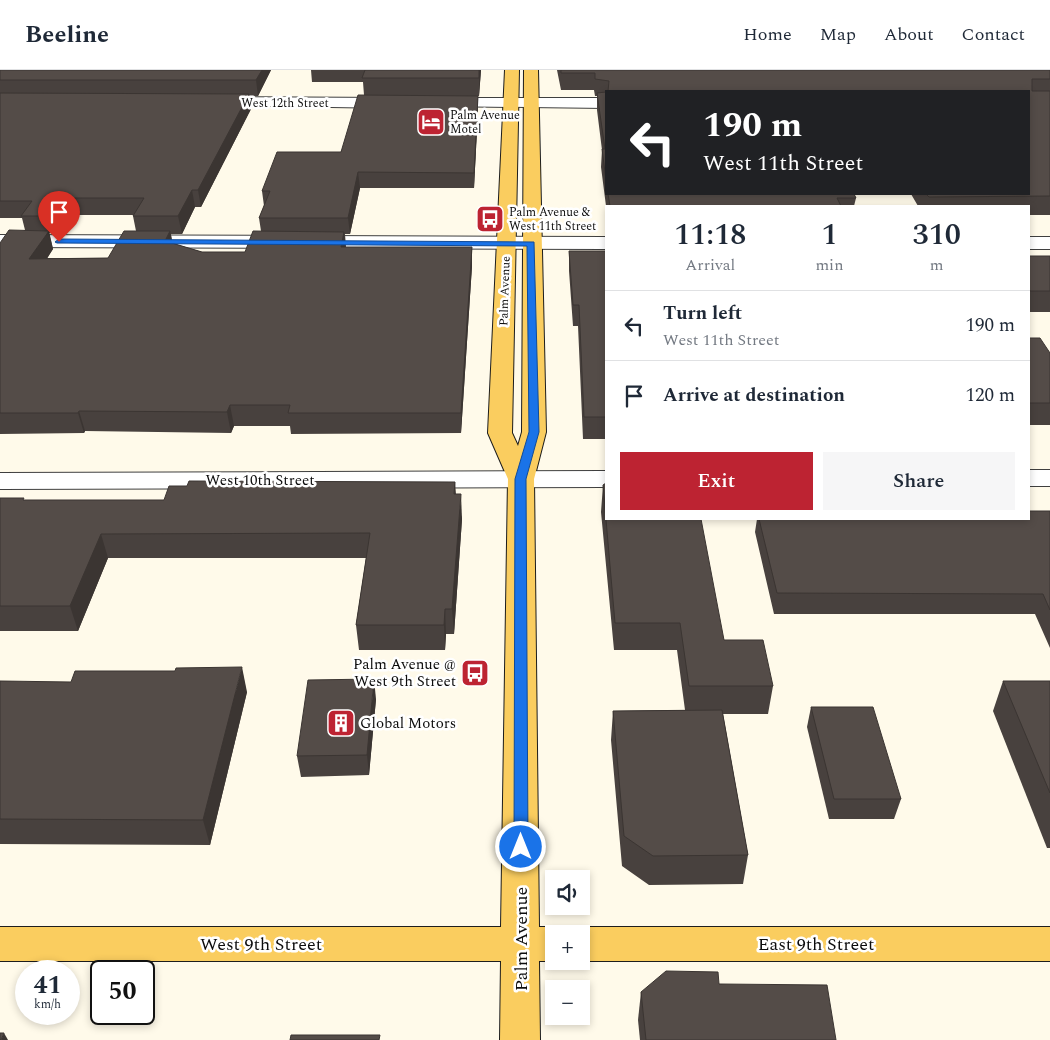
<!DOCTYPE html>
<meta charset="utf-8">
<style>
:root{--surface:#fff;--page:#f6f6f7;--text:#1f2937;--muted:#747a83;--line:#e0e1e3;--accent:#bd2332}
body{margin:0;font-family:Spectral,serif;background:var(--page);color:var(--text);height:100vh;display:flex;flex-direction:column;font-size:19px;white-space:nowrap}
*{box-sizing:border-box;margin:0}
p{font-size:16px;color:var(--muted)}
.icon{flex:none;width:28px;height:28px;fill:none;stroke:currentColor;stroke-width:2;stroke-linecap:round;stroke-linejoin:round}
.map{position:relative;flex:1;overflow:hidden}
.sheet{position:absolute;left:605px;top:135px;width:425px;height:315px;display:flex;flex-direction:column;background:var(--surface);border-radius:0px;box-shadow:0 2px 8px #0003}
.sheet>*{flex:none}
.banner{position:absolute;left:605px;top:20px;width:425px;height:105px;border-radius:0px;box-shadow:0 2px 8px #0003;background:#202124;color:#fff;overflow:hidden}
.fabs{position:absolute;left:545px;top:800px;display:grid;gap:10px}
.fabs a{display:grid;place-items:center;width:45px;height:45px;border-radius:0px;background:var(--surface);box-shadow:0 2px 8px #0003;font-size:25px}
.speed{position:absolute;left:15px;top:890px;display:flex;gap:10px;font-size:25px;font-weight:700;text-align:center}
.speed>*{display:grid;place-content:center;width:65px;height:65px;border-radius:50%;background:var(--surface);box-shadow:0 2px 8px #0003;line-height:1}
.speed small{font-size:12px;font-weight:400}
.speed .limit{border:2px solid #111;border-radius:8px;background:#fff;color:#111}
.pin{position:absolute;display:grid;place-items:center;width:42px;height:42px;color:#fff;margin:-51px -21px;border-radius:50% 50% 50% 0;rotate:-45deg;box-shadow:0 0 5px #0007}
.pin .icon{rotate:45deg}
.me{position:absolute;width:55px;margin:-28px;rotate:0deg;stroke-linejoin:round;filter:drop-shadow(0 0 4px #0008)}
.turn{display:flex;align-items:center;gap:18px;height:105px;padding:0 15px;font-size:22px}
.turn .icon{width:65px;height:65px;stroke-width:2.5}
.turn b{display:block;font-size:35px;line-height:42px}
.eta{display:flex;justify-content:space-evenly;align-items:center;height:85px;text-align:center}
.eta b{font-size:30px;font-weight:600;line-height:35px}
.primary-button{display:flex;gap:10px;margin-top:auto;padding:10px 15px}
.primary-button a{flex:1;height:58px;border-radius:0px;background:var(--accent);color:#fff;font-size:20px;font-weight:600;line-height:58px;text-align:center}
.primary-button a+a{background:var(--page);color:var(--text)}
ul{padding:0;list-style:none}
li{display:flex;align-items:center;gap:15px;height:70px;padding:0 15px;border-top:1px solid var(--line)}
li div{flex:1}
li b{display:block;font-size:19px}
li em{font-style:normal}
header{display:flex;align-items:center;gap:30px;box-sizing:border-box;height:70px;padding:0 25px;background:var(--surface);border-bottom:1px solid var(--line)}
header strong{font-size:24px}
nav{display:flex;gap:28px;margin-inline-start:auto;font-size:18px}
.map>svg:first-child{display:block}
.lines{fill:none;stroke-linecap:round;stroke-linejoin:round}
.minor-casing{stroke:#3f3f3f;stroke-width:2}
.major-casing{stroke:#1d1d1d;stroke-width:2}
.minor{fill:#fff;fill-rule:evenodd}
.major{fill:#facd5f;fill-rule:evenodd}
.wall{fill:#48413e;fill-rule:evenodd}
.shaded-wall{fill:#3b3532}
.building{fill:#544c48;stroke:#3b3532}
.route{fill:#1a73e8;stroke:#114b97}
.labels{text-anchor:middle;dominant-baseline:central;stroke-width:5;stroke-linejoin:round;paint-order:stroke}
.far-street-label{font-size:12px;fill:#0c0c0c;stroke:#fff}
.far-poi-label{font-size:12px;fill:#0c0c0c;stroke:#fff;text-anchor:start}
.street-label{font-size:15px;fill:#0c0c0c;stroke:#fff}
.poi-label{font-size:15px;fill:#0c0c0c;stroke:#fff;text-anchor:end}
.near-street-label{font-size:18px;fill:#0c0c0c;stroke:#fff}
</style>
<header>
<strong>Beeline</strong>
<nav><a>Home</a><a>Map</a><a>About</a><a>Contact</a></nav>
</header>
<div class="map">
<svg width="1050" height="970" viewBox="0 0 1050 970">
<rect width="100%" height="100%" fill="#fffaea"/>
<g class="lines">
<defs>
<g id="minor">
<polygon points="213,27 392,28 400,33 392,38 208,35 205,32 208,29"/>
<polygon points="440,28 606,28 606,38 435,36 432,33 435,30"/>
<polygon points="0,165 606,167 606,179 0,177"/>
<rect x="1029" y="167" width="21" height="12"/>
<rect x="1029" y="400" width="21" height="16"/>
<polygon points="606,401 606,417 0,419 0,403"/>
</g>
<polygon id="major" points="505,0 519,0 512,363 518,376 522,362 524,0 538,0 546,362 534,409 539,857 554,857 568,862 581,857 1050,857 1050,891 581,891 581,864 554,864 554,891 539,891 540,970 500,970 501,891 0,891 0,857 501,857 508,409 488,363"/>
</defs>
<use href="#minor" class="minor-casing"/>
<use href="#major" class="major-casing"/>
<use href="#minor" class="minor"/>
<use href="#major" class="major"/>
</g>
<g class="wall">
<path d="M0,0H271L258,26H249L251,39L201,137H195L182,164H171L172,173L202,182H245L261,161L259,148L264,136L262,121L341,82L364,25L363,12H312L311,0H481L479,26H478V40L474,118H360L350,164H345L346,177H472V196L461,363L291,364L290,356H234L231,363L85,361L84,363L0,364V173L25,160L22,148H0ZM76,145H134L133,146L136,161L108,188H47L53,179L49,163H64Z"/>
<polygon points="557,0 1050,0 1050,145 1029,145 1029,136 918,136 911,124 1029,124 1029,21 606,21 606,124 854,124 856,128 854,136 606,136 601,97 602,80 597,40 597,26 595,26 594,20 561,20"/>
<polygon points="569,181 606,181 606,369 583,369 578,256 573,256 569,201"/>
<rect x="1029" y="186" width="21" height="56"/>
<polygon points="1029,268 1050,283 1050,355 1029,355"/>
<polygon points="455,412 456,424 462,449 454,564 446,564 445,580 359,580 356,555 366,488 108,488 78,561 0,561 0,428 24,430 164,430"/>
<polygon points="603,415 724,570 773,616 768,644 723,644 748,785 743,814 649,815 622,796 611,670 613,641 685,640 677,580 614,580 601,442"/>
<polygon points="1050,441 1050,578 1035,544 774,544 755,462 757,449 1029,449"/>
<polygon points="0,611 247,622 210,775 0,774"/>
<polygon points="1003,611 1050,611 1050,778 1047,778 993,641"/>
<polygon points="376,629 369,705 301,707 297,686"/>
<polygon points="811,637 901,729 894,749 829,749 807,657"/>
<polygon points="719,914 836,970 640,970 638,950 641,922"/>
</g>
<g class="shaded-wall">
<polygon points="262,0 271,0 258,26 256,10"/>
<polygon points="479,0 481,0 479,26"/>
<polygon points="249,24 251,39 201,137 198,120"/>
<polygon points="478,26 478,40 474,118 474,103"/>
<polygon points="358,102 360,118 350,164 348,148"/>
<polygon points="192,120 195,137 182,164 178,146"/>
<polygon points="72,128 76,145 64,163 59,146"/>
<polygon points="49,161 53,179 35,208 29,189"/>
<polygon points="170,161 174,179 165,171"/>
<polygon points="344,162 346,180 341,177"/>
<polygon points="472,177 472,196 461,363 461,343"/>
<polygon points="230,335 234,356 231,363 227,342"/>
<polygon points="79,341 85,361 84,363 78,343"/>
<polygon points="461,424 462,449 454,564 452,539"/>
<polygon points="101,464 108,488 78,561 70,536"/>
<polygon points="445,539 446,564 445,580 444,555"/>
<polygon points="242,597 247,622 210,775 203,750"/>
<polygon points="374,609 376,629 369,705 367,685"/>
<polygon points="4,963 8,970 1,970"/>
</g>
<g class="building">
<polygon points="0,0 262,0 256,10 0,10"/>
<polygon points="365,0 479,0 479,8 362,8"/>
<polygon points="561,0 1050,0 1050,9 1032,9 1032,21 1050,21 1050,126 929,127 926,124 1029,124 1029,21 608,21 609,11 595,9 595,3 561,3"/>
<polygon points="606,22 606,110 602,79 605,79 597,23"/>
<polygon points="0,23 249,24 198,120 192,120 178,146 133,146 144,128 72,128 59,146 21,146 32,131 0,131"/>
<polygon points="358,25 478,26 474,103 358,102 348,148 259,148 270,121 262,121 277,82 341,82"/>
<polygon points="608,124 854,124 856,128 837,128 841,136 610,136"/>
<polygon points="9,160 49,161 29,189 108,188 124,161 170,161 165,171 202,182 245,182 253,161 344,162 341,177 472,177 461,343 288,343 290,335 230,335 227,342 79,341 78,343 0,343 0,173"/>
<polygon points="569,181 606,181 606,347 584,347 579,235 573,235"/>
<polygon points="1029,186 1050,186 1050,221 1030,221 1029,219"/>
<polygon points="1029,268 1040,268 1050,283 1050,333 1029,333"/>
<polygon points="189,411 455,412 454,424 461,424 452,539 445,539 444,555 356,555 370,463 101,464 70,536 0,536 0,428 24,428 23,430 164,430 169,416 187,416"/>
<polygon points="606,413 606,449 701,449 724,570 763,570 773,616 689,616 680,553 615,553 603,415"/>
<polygon points="1029,441 1050,441 1050,540 1043,524 777,523 759,449 1029,449"/>
<polygon points="242,597 203,750 0,749 0,611 71,612 75,601 175,601 176,598"/>
<polygon points="374,609 367,685 297,686 308,610"/>
<polygon points="1003,611 1050,611 1050,723"/>
<polygon points="811,637 873,637 901,729 834,729"/>
<polygon points="722,640 748,785 653,786 624,766 613,641"/>
<polygon points="666,901 718,902 719,914 827,915 836,970 646,970 641,922"/>
<polygon points="0,963 4,963 1,970 0,970"/>
<polygon points="291,965 380,965 379,970 290,970"/>
</g>
<polygon class="route" points="59,169 534,172 539,362 526,409 528,777 526,782 521,783 516,782 514,777 515,409 529,362 527,176 57,173 55,172"/>
<defs>
<symbol id="hotel-square" viewBox="-11 -11 22 22"><rect x="-9" y="-9" width="18" height="18" rx="4" fill="#bd2332" stroke="#fff"/><path d="M-6-4.5h1.5V1H6V5H4.5V3h-9V5H-6ZM-4 0a1.8 1.8 0 1 1 3.6 0ZM.5 0V-2.5h3Q6-2.5 6 0Z" fill="#fff"/></symbol>
<symbol id="bus-square" viewBox="-11 -11 22 22"><rect x="-9" y="-9" width="18" height="18" rx="4" fill="#bd2332" stroke="#fff"/><path d="M-5-6H5V4H4V6H2V4H-2V6H-4V4H-5ZM-3.5-4V0h7V-4ZM-3.5 1.2v1.5H-2V1.2ZM2 1.2v1.5H3.5V1.2Z" fill="#fff"/></symbol>
<symbol id="building-square" viewBox="-11 -11 22 22"><rect x="-9" y="-9" width="18" height="18" rx="4" fill="#bd2332" stroke="#fff"/><path d="M-4-6H4V6H1V3H-1V6H-4ZM-2.5-4.3h1.7v1.8h-1.7ZM.8-4.3h1.7v1.8H.8ZM-2.5-1h1.7V.8h-1.7ZM.8-1h1.7V.8H.8Z" fill="#fff"/></symbol>
</defs>
<g fill-rule="evenodd">
<use href="#hotel-square" x="415" y="36" width="32" height="32"/>
<use href="#bus-square" x="474" y="133" width="32" height="32"/>
<use href="#bus-square" x="459" y="587" width="32" height="32"/>
<use href="#building-square" x="325" y="637" width="32" height="32"/>
</g>
<g class="labels">
<g class="far-street-label">
<text x="285" y="33">West 12th Street</text>
<text transform="translate(505 221) rotate(-88)">Palm Avenue</text>
</g>
<g class="far-poi-label">
<text x="450" y="45">Palm Avenue<tspan x="450" dy="14">Motel</tspan></text>
<text x="509" y="142">Palm Avenue &amp;<tspan x="509" dy="14">West 11th Street</tspan></text>
</g>
<g class="street-label">
<text x="260" y="410">West 10th Street</text>
</g>
<g class="poi-label">
<text x="456" y="594">Palm Avenue @<tspan x="456" dy="17">West 9th Street</tspan></text>
<text x="360" y="653" text-anchor="start">Global Motors</text>
</g>
<g class="near-street-label">
<text transform="translate(521 869) rotate(-90)">Palm Avenue</text>
<text x="261" y="874">West 9th Street</text>
<text x="816" y="874">East 9th Street</text>
</g>
</g>
</svg>
<div class="fabs">
<a><svg class="icon" aria-label="sound" viewBox="0 0 24 24"><path d="M4 9h4l5-4v14l-5-4H4zM17 9q2 3 0 6"/></svg></a>
<a>+</a>
<a>−</a>
</div>
<div class="speed"><div>41<small>km/h</small></div><div class="limit">50</div></div>
<div class="pin" style="left:59px;top:172px;background:#d93025"><svg class="icon" aria-label="arrive" viewBox="0 0 24 24"><path d="M6 21V4h12l-3 4 3 4H6"/></svg></div>
<svg class="me" style="left:521px;top:777px" viewBox="-20 -20 40 40"><circle r="17" fill="#1a73e8" stroke="#fff" stroke-width="3"/><path d="M0-11L8 9 0 5-8 9z" fill="#fff"/></svg>
<div class="banner">
<div class="turn"><svg class="icon" aria-label="left" viewBox="0 0 24 24"><path d="M17 20v-9H6M10 6l-5 5 5 5"/></svg><div><b>190 m</b>West 11th Street</div></div>
</div>
<section class="sheet">
<div class="eta">
<div><b>11:18</b><p>Arrival</p></div>
<div><b>1</b><p>min</p></div>
<div><b>310</b><p>m</p></div>
</div>
<ul>
<li><svg class="icon" aria-label="left" viewBox="0 0 24 24"><path d="M17 20v-9H6M10 6l-5 5 5 5"/></svg><div><b>Turn left</b><p>West 11th Street</p></div><em>190 m</em></li>
<li><svg class="icon" aria-label="arrive" viewBox="0 0 24 24"><path d="M6 21V4h12l-3 4 3 4H6"/></svg><div><b>Arrive at destination</b></div><em>120 m</em></li>
</ul>
<div class="primary-button"><a>Exit</a><a>Share</a></div>
</section>
</div>
